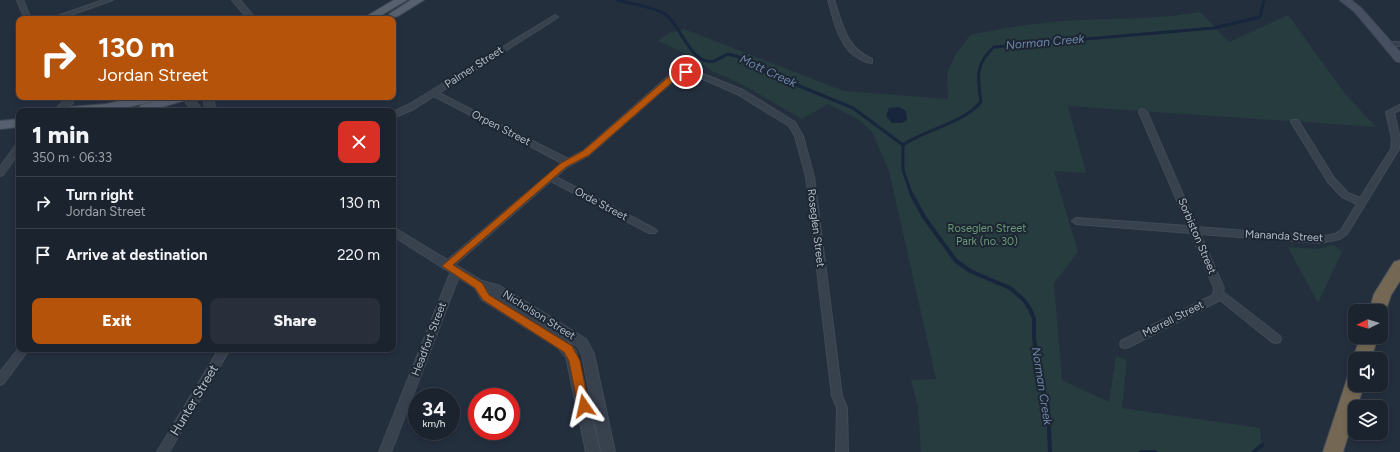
<!DOCTYPE html>
<meta charset="utf-8">
<style>
:root{--surface:#1b232e;--page:#282f3a;--text:#f1f3f6;--muted:#a0a4aa;--line:#39404a;--accent:#b45309}
body{margin:0;font-family:Figtree,sans-serif;background:var(--page);color:var(--text);height:100vh;display:flex;flex-direction:column;font-size:15px;white-space:nowrap}
*{box-sizing:border-box;margin:0}
p{font-size:13px;color:var(--muted)}
.icon{flex:none;width:22px;height:22px;fill:none;stroke:currentColor;stroke-width:2;stroke-linecap:round;stroke-linejoin:round}
.map{position:relative;flex:1;overflow:hidden}
.drawer{position:absolute;left:16px;top:108px;width:380px;height:244px;display:flex;flex-direction:column;background:var(--surface);border-radius:8px;box-shadow:0 2px 6px #0003,0 0 0 1px var(--line)}
.drawer>*{flex:none}
.guide{position:absolute;left:16px;top:16px;width:380px;height:84px;border-radius:8px;box-shadow:0 2px 6px #0003,0 0 0 1px var(--line);background:#b45309;color:#fff;overflow:hidden}
.needle{width:26px;rotate:265deg}
.fabs{position:absolute;left:1348px;top:304px;display:grid;gap:8px}
.fabs a{display:grid;place-items:center;width:40px;height:40px;border-radius:8px;background:var(--surface);box-shadow:0 2px 6px #0003,0 0 0 1px var(--line);font-size:20px}
.speed{position:absolute;left:408px;top:388px;display:flex;gap:8px;font-size:20px;font-weight:700;text-align:center}
.speed>*{display:grid;place-content:center;width:52px;height:52px;border-radius:50%;background:var(--surface);box-shadow:0 2px 6px #0003,0 0 0 1px var(--line);line-height:1}
.speed small{font-size:10px;font-weight:400}
.speed .limit{border:6px solid #d22;background:#fff;color:#111}
.pin{position:absolute;display:grid;place-items:center;width:34px;height:34px;color:#fff;margin:-17px;border:2px solid #fff;border-radius:50%;box-shadow:0 1px 4px #0007}
.me{position:absolute;width:44px;margin:-22px;rotate:349deg;stroke-linejoin:round;filter:drop-shadow(0 0 3px #0008)}
.turn{display:flex;align-items:center;gap:14px;height:84px;padding:0 16px;font-size:18px}
.turn .icon{width:52px;height:52px;stroke-width:2.5}
.turn b{display:block;font-size:28px;line-height:34px}
.round{display:grid;place-items:center;flex:none;width:42px;height:42px;border-radius:8px;background:var(--page)}
.summary{display:flex;align-items:center;justify-content:space-between;height:68px;padding:0 16px}
h1{font-size:24px;font-weight:800;line-height:30px}
.action{display:flex;gap:8px;margin-top:auto;padding:8px 16px}
.action a{flex:1;height:46px;border-radius:8px;background:var(--accent);color:#fff;font-size:16px;font-weight:800;line-height:46px;text-align:center}
.action a+a{background:var(--page);color:var(--text)}
ul{padding:0;list-style:none}
li{display:flex;align-items:center;gap:12px;height:52px;padding:0 16px;border-top:1px solid var(--line)}
li div{flex:1}
li b{display:block;font-size:15px}
li em{font-style:normal}
.map>svg:first-child{display:block}
.green{fill:#263c3f}
.water{fill:#17263c}
.lines{fill:none;stroke-linecap:round;stroke-linejoin:round}
.stream-far1{stroke:#17263c;stroke-width:3}
.stream{stroke:#17263c;stroke-width:4}
.minor-casing{stroke:#414a57;stroke-width:2}
.tertiary-casing{stroke:#414a57;stroke-width:2}
.secondary-casing{stroke:#414a57;stroke-width:2}
.primary-casing{stroke:#414a57;stroke-width:2}
.motorway-casing{stroke:#434c59;stroke-width:2}
.minor{fill:#38414e;fill-rule:evenodd}
.tertiary{fill:#38414e;fill-rule:evenodd}
.secondary{fill:#465061;fill-rule:evenodd}
.primary{fill:#56606e;fill-rule:evenodd}
.motorway{fill:#746855;fill-rule:evenodd}
.route{fill:#b45309;stroke:#753606}
.labels{text-anchor:middle;dominant-baseline:central;stroke-width:4;stroke-linejoin:round;paint-order:stroke}
.street-label{font-size:11px;fill:#b4bcc9;stroke:#1d2633}
.park-label{font-size:11px;fill:#6b9a76;stroke:#1d2633}
.water-label{font-size:12px;font-style:italic;fill:#6d86a8;stroke:#1d2633}
.near-street-label{font-size:13px;fill:#b4bcc9;stroke:#1d2633}
</style>
<div class="map">
<svg width="1400" height="452" viewBox="0 0 1400 452">
<rect width="100%" height="100%" fill="#242f3e"/>
<g class="green">
<path d="M1200,12L1229,42L1288,15L1346,95L1376,127L1068,106L1086,173L1054,171L1078,252L1054,283L1062,380L1109,402L1116,356L1127,360L1122,408L1260,428L1262,445L1260,452H921L918,407L911,380L936,379L889,171L872,132L858,119L828,104L802,119L743,85L712,71L690,56L658,41L669,33L684,29L844,91L948,99L947,72L956,54L970,35C1007,27 1044,22 1081,20C1121,18 1161,19 1200,12Z"/>
<polygon points="1333,245 1342,252 1318,303 1288,247 1318,249"/>
</g>
<polygon class="water" points="899,107 906,111 907,120 902,123 892,123 886,116 889,108"/>
<g class="lines">
<g class="stream-far1">
<path d="M617,0C632,4 651,6 665,14C681,24 690,66 714,61C719,59 724,56 728,54L739,57L763,71L853,108L903,145"/>
<path d="M912,196L903,170V145C928,128 960,125 981,102C978,78 974,65 994,47L1214,28L1260,17L1264,0"/>
</g>
<g class="stream">
<polyline points="912,195 924,217 956,261 970,271 1010,288 1024,300 1030,309 1034,319 1034,338 1039,373 1048,406 1050,452"/>
<polyline points="1141,452 1155,452"/>
<polyline points="1254,452 1262,445"/>
</g>
<defs>
<g id="minor">
<polygon points="17,0 23,0 31,19 25,19"/>
<polygon points="103,0 113,0 59,19 49,19"/>
<path d="M828,0H834C843,25 845,47 872,59V63C867,63 864,61 860,59C839,49 834,20 828,0Z"/>
<polygon points="555,15 558,17 557,18 439,93 568,159 583,151 672,73 686,70 698,72 743,90 795,122 803,136 814,177 842,396 847,408 848,452 836,452 837,408 832,396 806,177 795,136 789,126 737,94 696,76 686,74 678,77 589,155 567,167 556,177 655,229 657,231 655,233 649,233 551,181 450,269 444,269 442,266 444,263 562,163 434,96 414,109 393,118 393,112 408,105"/>
<rect x="1383" y="42" width="17" height="4"/>
<polygon points="1400,105 1400,110 1394,113 1400,139 1399,149 1347,234 1340,239 1320,243 1200,234 1224,288 1223,292 1280,336 1281,339 1280,342 1276,343 1272,342 1220,300 1129,347 1125,348 1121,347 1120,344 1121,341 1213,295 1214,288 1191,233 1076,224 1072,221 1076,218 1188,226 1139,112 1140,110 1143,109 1147,112 1197,227 1320,237 1335,234 1341,230 1357,204 1342,197 1328,182 1291,122 1292,120 1298,120 1334,178 1348,193 1360,198 1391,149 1392,139 1386,112"/>
<polygon points="19,144 19,153 3,175 0,176 0,167 16,145"/>
<polygon points="456,267 459,268 461,271 391,452 379,452 451,271 453,268"/>
<polygon points="19,348 19,349 29,349 4,383 0,385 0,372"/>
<polygon points="219,349 230,349 169,452 157,452"/>
</g>
<g id="tertiary">
<polygon points="232,0 240,0 256,19 248,19"/>
<polygon points="62,97 72,97 73,103 64,111 53,111 63,102"/>
<polygon points="185,97 195,97 196,102 203,111 193,111 186,103"/>
<polygon points="203,97 213,97 216,111 206,111"/>
<polygon points="393,227 482,281 500,286 586,339 594,354 615,452 601,452 582,355 578,347 489,292 566,340 576,351 600,452 586,452 566,357 558,348 482,300 475,288 393,236"/>
</g>
<polygon id="secondary" points="1340,0 1351,0 1361,8 1400,52 1400,62 1396,61 1355,12"/>
<g id="primary">
<polygon points="394,0 407,0 375,19 362,19"/>
<polygon points="411,0 424,0 398,16 394,17 389,14"/>
<polygon points="139,97 162,97 160,99 169,97 188,97 186,100 148,111 141,111 139,108 141,105 156,101 110,111 64,111 70,107 106,104"/>
<polygon points="19,119 19,127 0,129 0,121"/>
</g>
<g id="motorway">
<polygon points="1400,260 1400,281 1391,295 1384,316 1381,317 1381,311 1369,311 1374,294 1394,262"/>
<polygon points="1360,337 1378,337 1371,359 1355,359 1355,364 1353,359"/>
<polygon points="1355,374 1355,385 1364,385 1357,407 1355,407 1355,413 1343,452 1323,452 1346,382 1348,376"/>
</g>
</defs>
<use href="#minor" class="minor-casing"/>
<use href="#tertiary" class="tertiary-casing"/>
<use href="#secondary" class="secondary-casing"/>
<use href="#primary" class="primary-casing"/>
<use href="#motorway" class="motorway-casing"/>
<use href="#minor" class="minor"/>
<use href="#tertiary" class="tertiary"/>
<use href="#secondary" class="secondary"/>
<use href="#primary" class="primary"/>
<use href="#motorway" class="motorway"/>
</g>
<polygon class="route" points="686,70 689,71 689,74 678,77 589,155 566,167 453,265 482,283 489,295 572,346 580,361 589,406 587,410 584,411 580,410 578,406 569,361 564,352 483,300 475,288 442,266 561,163 583,151 672,74"/>
<g class="labels">
<g class="street-label">
<text transform="translate(474 67) rotate(-33)">Palmer Street</text>
<text transform="translate(501 128) rotate(27)">Orpen Street</text>
<text transform="translate(601 204) rotate(28)">Orde Street</text>
<text transform="translate(816 228) rotate(83)">Roseglen Street</text>
<text transform="translate(1197 236) rotate(67)">Sorbiston Street</text>
<text transform="translate(1284 236) rotate(3)">Mananda Street</text>
<text transform="translate(539 315) rotate(32)">Nicholson Street</text>
<text transform="translate(1173 319) rotate(-27)">Merrell Street</text>
<text transform="translate(429 339) rotate(-69)">Headfort Street</text>
</g>
<g class="park-label">
<text x="987" y="228">Roseglen Street<tspan x="987" dy="13">Park (no. 30)</tspan></text>
</g>
<g class="water-label">
<text transform="translate(1045 42) rotate(-5)">Norman Creek</text>
<text transform="translate(768 71) rotate(25)">Mott Creek</text>
<text transform="translate(1042 386) rotate(81)">Norman Creek</text>
</g>
<g class="near-street-label">
<text transform="translate(194 400) rotate(-59)">Hunter Street</text>
</g>
</g>
</svg>
<div class="fabs">
<a><svg class="needle" viewBox="-14 -14 28 28"><path d="M0-13l5 13h-10z" fill="#e53935"/><path d="M0 13l5-13h-10z" fill="#a0a4aa"/></svg></a>
<a><svg class="icon" aria-label="sound" viewBox="0 0 24 24"><path d="M4 9h4l5-4v14l-5-4H4zM17 9q2 3 0 6"/></svg></a>
<a><svg class="icon" aria-label="layers" viewBox="0 0 24 24"><path d="M12 4l9 5-9 5-9-5zM3 14l9 5 9-5"/></svg></a>
</div>
<div class="speed"><div>34<small>km/h</small></div><div class="limit">40</div></div>
<div class="pin" style="left:686px;top:72px;background:#d93025"><svg class="icon" aria-label="arrive" viewBox="0 0 24 24"><path d="M6 21V4h12l-3 4 3 4H6"/></svg></div>
<svg class="me" style="left:584px;top:406px" viewBox="-20 -20 40 40"><path d="M0-17L14 15 0 8-14 15z" fill="#b45309" stroke="#fff" stroke-width="4"/></svg>
<div class="guide">
<div class="turn"><svg class="icon" aria-label="right" viewBox="0 0 24 24"><path d="M7 20v-9h11M14 6l5 5-5 5"/></svg><div><b>130 m</b>Jordan Street</div></div>
</div>
<section class="drawer">
<div class="summary"><div><h1>1 min</h1><p>350 m · 06:33</p></div><a class="round" style="background:#d93025;color:#fff"><svg class="icon" aria-label="close" viewBox="0 0 24 24"><path d="M6 6l12 12M18 6L6 18"/></svg></a></div>
<ul>
<li><svg class="icon" aria-label="right" viewBox="0 0 24 24"><path d="M7 20v-9h11M14 6l5 5-5 5"/></svg><div><b>Turn right</b><p>Jordan Street</p></div><em>130 m</em></li>
<li><svg class="icon" aria-label="arrive" viewBox="0 0 24 24"><path d="M6 21V4h12l-3 4 3 4H6"/></svg><div><b>Arrive at destination</b></div><em>220 m</em></li>
</ul>
<div class="action"><a>Exit</a><a>Share</a></div>
</section>
</div>
